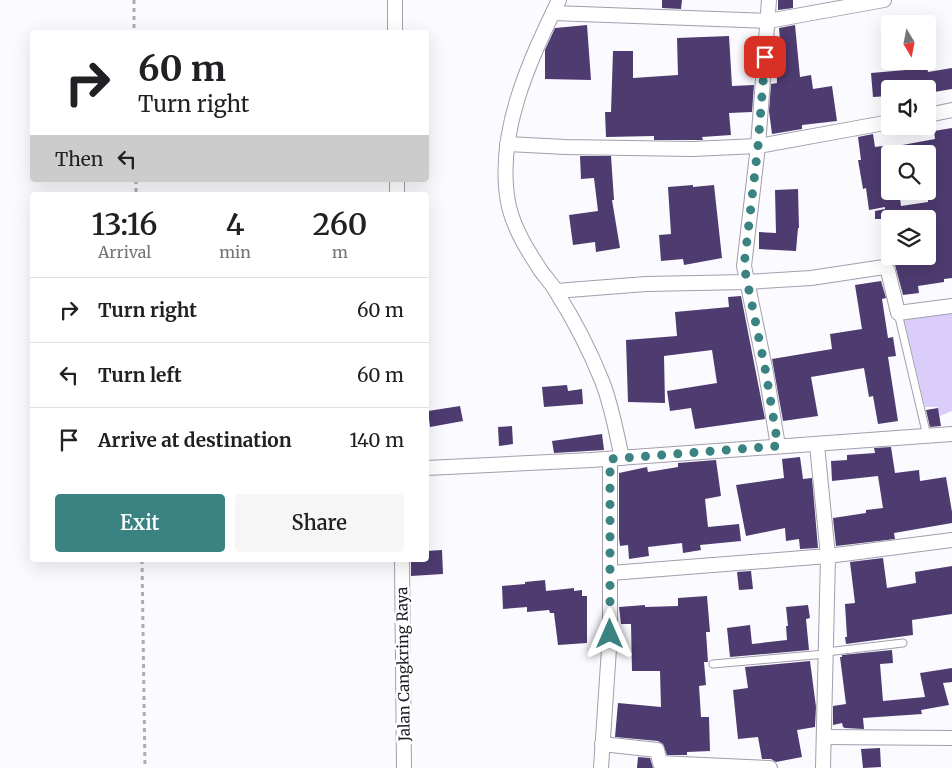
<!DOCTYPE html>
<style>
:root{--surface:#fff;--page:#f6f6f6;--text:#202124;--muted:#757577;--line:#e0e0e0;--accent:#3a8382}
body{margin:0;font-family:Merriweather,serif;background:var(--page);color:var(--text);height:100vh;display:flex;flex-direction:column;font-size:19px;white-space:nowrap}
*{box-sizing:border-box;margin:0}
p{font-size:16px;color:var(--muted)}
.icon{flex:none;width:28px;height:28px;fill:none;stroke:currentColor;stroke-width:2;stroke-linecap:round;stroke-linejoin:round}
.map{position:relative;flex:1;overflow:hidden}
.sheet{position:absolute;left:30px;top:192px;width:399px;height:370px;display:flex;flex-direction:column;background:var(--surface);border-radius:5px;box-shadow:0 5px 20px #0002}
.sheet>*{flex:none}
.banner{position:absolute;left:30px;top:30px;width:399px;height:152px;border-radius:5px;box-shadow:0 5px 20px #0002;background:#fff;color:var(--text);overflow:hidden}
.needle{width:32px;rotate:170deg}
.controls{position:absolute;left:881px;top:15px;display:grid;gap:10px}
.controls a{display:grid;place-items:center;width:55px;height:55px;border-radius:5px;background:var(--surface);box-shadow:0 5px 20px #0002;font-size:25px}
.pin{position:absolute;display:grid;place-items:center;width:42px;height:42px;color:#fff;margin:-21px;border-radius:10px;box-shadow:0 2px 8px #0006}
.me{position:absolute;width:55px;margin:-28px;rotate:0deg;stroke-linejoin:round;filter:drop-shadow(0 0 4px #0008)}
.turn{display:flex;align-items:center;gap:18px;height:105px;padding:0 25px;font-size:22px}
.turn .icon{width:65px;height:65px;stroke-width:2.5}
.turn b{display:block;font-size:35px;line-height:42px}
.then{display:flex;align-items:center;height:48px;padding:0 25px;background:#0003;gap:10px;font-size:19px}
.eta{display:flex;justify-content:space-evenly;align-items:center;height:85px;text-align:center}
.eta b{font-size:30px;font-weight:600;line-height:35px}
.action{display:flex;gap:10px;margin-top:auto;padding:10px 25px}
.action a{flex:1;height:58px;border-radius:5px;background:var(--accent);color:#fff;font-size:20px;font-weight:600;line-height:58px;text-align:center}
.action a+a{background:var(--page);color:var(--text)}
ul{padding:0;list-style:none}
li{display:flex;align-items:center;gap:15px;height:65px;padding:0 25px;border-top:1px solid var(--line)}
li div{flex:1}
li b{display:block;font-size:19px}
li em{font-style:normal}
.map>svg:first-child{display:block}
.green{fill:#dacdf9}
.building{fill:#4e3b70}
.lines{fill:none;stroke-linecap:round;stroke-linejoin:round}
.lane-casing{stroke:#a29ead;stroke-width:9}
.street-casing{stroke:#a29ead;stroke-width:16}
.path{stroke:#adacb1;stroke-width:3;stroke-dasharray:4 4;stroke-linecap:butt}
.lane{stroke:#fff;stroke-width:7}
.street{stroke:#fff;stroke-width:14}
.route{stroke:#3a8382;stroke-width:9;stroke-dasharray:0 16.2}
.labels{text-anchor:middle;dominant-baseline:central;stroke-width:5;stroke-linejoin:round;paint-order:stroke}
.street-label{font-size:15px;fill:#1e1c22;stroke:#fff}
</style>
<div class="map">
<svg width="952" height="768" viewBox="0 0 952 768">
<rect width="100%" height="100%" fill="#fbfafe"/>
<polygon class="green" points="952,308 952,411 940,416 937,407 925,407 903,315"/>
<g class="building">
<polygon points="662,0 682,0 681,9 662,8"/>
<polygon points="778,0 793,0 793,8 778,10"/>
<polygon points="587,25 591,80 545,79 545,50 555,28"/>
<polygon points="795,25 800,77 811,75 813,89 832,86 837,121 802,125 802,129 772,134 769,111 771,84 777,83 776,54 781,54 779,28"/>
<polygon points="729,36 732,86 754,85 752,112 729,113 731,135 702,137 703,140 654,140 654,136 606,137 605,112 611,112 613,51 633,51 633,78 678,75 677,38"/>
<polygon points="922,61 926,61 928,72 952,68 952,89 928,93 928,89 890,89 890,96 873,97 871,73 906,70 905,64"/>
<polygon points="952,128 952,278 944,279 944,282 918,286 919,293 903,295 895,265 913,262 912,256 928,256 928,219 875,219 875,211 885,209 885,207 869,210 866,188 863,189 858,160 861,160 858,137 873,134 875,147 890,145 890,191 899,191 901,206 928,202 928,154 898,154 897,146 935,139 934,131"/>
<polygon points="580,156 611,156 614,200 612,200 620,248 596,252 595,242 573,245 569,215 598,211 594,178 581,179"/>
<polygon points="693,185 693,187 714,185 722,258 684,265 683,259 661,261 659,235 671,234 668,187"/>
<polygon points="798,189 799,228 798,228 796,251 759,249 759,232 776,233 775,190"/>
<polygon points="881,281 886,298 882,299 888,338 893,337 896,356 888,357 898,421 878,424 873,396 869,397 864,368 811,377 818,416 783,421 772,359 832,349 830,334 862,329 855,285"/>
<polygon points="741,296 765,419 695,429 691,408 670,411 667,391 717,383 712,350 664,356 665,403 628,402 626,340 677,336 675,312 729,307 728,297"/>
<polygon points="567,385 568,391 582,389 583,404 544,407 542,387"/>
<polygon points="460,406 463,421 430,427 428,411"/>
<polygon points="938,408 941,426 930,427 926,410"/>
<polygon points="512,426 513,444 499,446 498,427"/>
<polygon points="602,434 604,450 554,453 552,441"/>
<polygon points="891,447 895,473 919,470 920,481 946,477 952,512 952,523 894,533 895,539 836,546 833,518 866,513 866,510 883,508 878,476 832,481 831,461 847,460 847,455 875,453 874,448"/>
<polygon points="800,457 803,479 812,478 818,548 800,549 799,539 786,541 785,528 746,536 736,485 784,478 782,459"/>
<polygon points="716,460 721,496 705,499 708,527 739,524 741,541 700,545 701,550 683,553 682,543 648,547 649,556 629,559 628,545 620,546 619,538 619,473 647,467 648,472 678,467 678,463"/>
<polygon points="442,550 443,574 411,576 411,560 426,560 426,551"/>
<polygon points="883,558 887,588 916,583 915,572 952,566 952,614 912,620 913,635 846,644 845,637 847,637 845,604 855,603 850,562"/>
<polygon points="751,571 753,589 739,590 737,572"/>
<polygon points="545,580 546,591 574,588 574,591 582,590 582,596 587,596 587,643 558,645 554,613 550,613 549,610 527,612 527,607 503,609 502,586 525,584 525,582"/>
<polygon points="707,596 710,632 706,632 708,662 704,662 706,685 699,686 701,717 709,717 710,751 687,752 687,755 667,755 663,744 658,741 615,737 618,703 661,707 660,671 632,671 631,624 621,624 619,607 645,605 645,607 678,606 678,598"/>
<polygon points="808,605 810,618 806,619 809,650 730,657 727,628 750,625 752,644 787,640 786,626 788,626 786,607"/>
<polygon points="892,650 893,663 880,664 883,701 925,697 920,673 952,668 952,682 943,683 949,705 921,710 922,714 863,718 864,729 845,728 843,727 842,723 833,725 833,706 846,704 840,657 842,657 842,655"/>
<polygon points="810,661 816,707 815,727 797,730 802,757 776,762 771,759 762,759 758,737 738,739 733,690 748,688 745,667"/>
<polygon points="880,748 881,767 863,768 861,749"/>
<polygon points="638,757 650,758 653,768 637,768"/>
</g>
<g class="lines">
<defs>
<g id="lane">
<polyline points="898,313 927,436"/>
<polyline points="826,652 903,643"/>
<polyline points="713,664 825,654"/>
</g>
<g id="street">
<polyline points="395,0 395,32"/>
<path d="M559,0C529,62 494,136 509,207C515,231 528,251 541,271C546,278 553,285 557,293C574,320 590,351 602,381C612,406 616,432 622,458"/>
<polyline points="769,0 758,146 744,266 766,373 778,446"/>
<polyline points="553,13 768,21 884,0"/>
<polyline points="928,115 952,110"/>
<polyline points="507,144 565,147 692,149 758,146 890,122"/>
<polyline points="397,180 397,195"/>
<polyline points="556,291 646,284 746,282 811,278 884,267 888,271 898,313 952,306"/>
<polyline points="817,445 828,556 823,768"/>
<polyline points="426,468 591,460 952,434"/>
<polyline points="402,560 404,768"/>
<polyline points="611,573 828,556 952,540"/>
<polyline points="824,737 952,738"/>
<polyline points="602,744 657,750 660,763 770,768"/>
<polyline points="601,768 610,634 610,459"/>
</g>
</defs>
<use href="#lane" class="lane-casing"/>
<use href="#street" class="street-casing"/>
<g class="path">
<polyline points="134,0 134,32"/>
<polyline points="136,180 136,195"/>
<polyline points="142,560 145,768"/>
</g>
<use href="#lane" class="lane"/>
<use href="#street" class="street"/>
</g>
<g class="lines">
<polyline class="route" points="610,634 610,459 778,446 766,373 744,266 758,146 765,57"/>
</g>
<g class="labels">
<g class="street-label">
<text transform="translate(403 664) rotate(-91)">Jalan Cangkring Raya</text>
</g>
</g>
</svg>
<div class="controls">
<a><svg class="needle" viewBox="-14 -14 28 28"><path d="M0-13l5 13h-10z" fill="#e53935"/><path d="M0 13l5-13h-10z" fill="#757577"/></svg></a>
<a><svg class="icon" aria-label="sound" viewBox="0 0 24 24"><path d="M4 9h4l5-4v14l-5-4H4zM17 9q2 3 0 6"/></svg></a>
<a><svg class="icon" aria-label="search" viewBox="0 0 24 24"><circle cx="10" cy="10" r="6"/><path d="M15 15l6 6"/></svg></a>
<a><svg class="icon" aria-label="layers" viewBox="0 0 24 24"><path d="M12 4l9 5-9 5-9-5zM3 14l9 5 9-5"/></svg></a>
</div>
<div class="pin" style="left:765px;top:57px;background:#d93025"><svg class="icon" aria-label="arrive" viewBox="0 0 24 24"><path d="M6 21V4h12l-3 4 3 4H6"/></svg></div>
<svg class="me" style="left:610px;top:634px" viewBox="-20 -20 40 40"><path d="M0-17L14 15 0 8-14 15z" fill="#3a8382" stroke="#fff" stroke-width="4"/></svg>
<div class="banner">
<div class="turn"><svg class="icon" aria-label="right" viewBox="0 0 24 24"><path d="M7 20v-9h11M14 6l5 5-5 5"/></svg><div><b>60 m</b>Turn right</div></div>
<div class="then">Then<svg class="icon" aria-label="left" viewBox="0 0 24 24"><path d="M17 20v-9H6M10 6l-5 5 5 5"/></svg></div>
</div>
<section class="sheet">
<div class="eta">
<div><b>13:16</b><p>Arrival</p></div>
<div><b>4</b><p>min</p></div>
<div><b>260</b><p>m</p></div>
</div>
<ul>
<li><svg class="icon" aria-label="right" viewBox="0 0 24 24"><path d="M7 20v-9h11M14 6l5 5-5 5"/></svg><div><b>Turn right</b></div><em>60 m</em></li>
<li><svg class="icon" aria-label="left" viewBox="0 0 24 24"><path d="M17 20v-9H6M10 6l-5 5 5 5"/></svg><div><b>Turn left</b></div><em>60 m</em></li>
<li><svg class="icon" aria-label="arrive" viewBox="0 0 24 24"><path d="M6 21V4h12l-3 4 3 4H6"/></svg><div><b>Arrive at destination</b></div><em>140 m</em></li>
</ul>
<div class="action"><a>Exit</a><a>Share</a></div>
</section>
</div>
